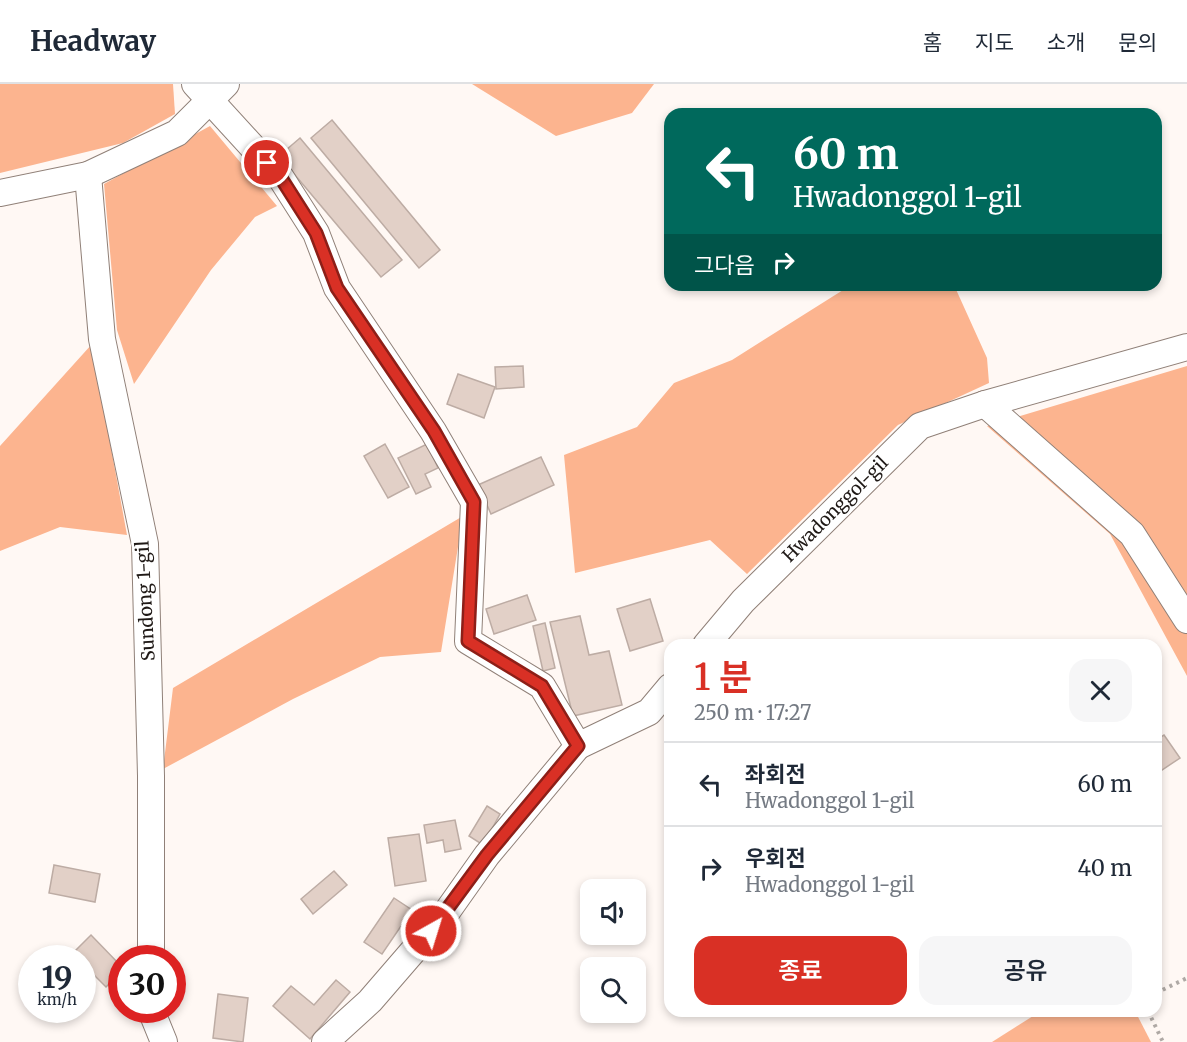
<!DOCTYPE html>
<html lang="ko">
<meta charset="utf-8">
<style>
:root{--surface:#fff;--page:#f6f6f7;--text:#1f2937;--muted:#747a83;--line:#e0e1e3;--accent:#d93025}
body{margin:0;font-family:Merriweather,"Noto Sans KR",serif;background:var(--page);color:var(--text);height:100vh;display:flex;flex-direction:column;font-size:22px;white-space:nowrap}
*{box-sizing:border-box;margin:0}
p{font-size:20px;color:var(--muted)}
.icon{flex:none;width:33px;height:33px;fill:none;stroke:currentColor;stroke-width:2;stroke-linecap:round;stroke-linejoin:round}
.map{position:relative;flex:1;overflow:hidden}
.details{position:absolute;left:664px;top:555px;width:498px;height:378px;display:flex;flex-direction:column;background:var(--surface);border-radius:18px;box-shadow:0 3px 9px #0003}
.details>*{flex:none}
.banner{position:absolute;left:664px;top:24px;width:498px;height:183px;border-radius:18px;box-shadow:0 3px 9px #0003;background:#00695c;color:#fff;overflow:hidden}
.buttons{position:absolute;left:580px;top:795px;display:grid;gap:12px}
.buttons a{display:grid;place-items:center;width:66px;height:66px;border-radius:12px;background:var(--surface);box-shadow:0 3px 9px #0003;font-size:30px}
.speed{position:absolute;left:18px;top:861px;display:flex;gap:12px;font-size:30px;font-weight:700;text-align:center}
.speed>*{display:grid;place-content:center;width:78px;height:78px;border-radius:50%;background:var(--surface);box-shadow:0 3px 9px #0003;line-height:1}
.speed small{font-size:15px;font-weight:400}
.speed .limit{border:9px solid #d22;background:#fff;color:#111}
.pin{position:absolute;display:grid;place-items:center;width:51px;height:51px;color:#fff;margin:-26px;border:3px solid #fff;border-radius:50%;box-shadow:0 2px 6px #0007}
.me{position:absolute;width:66px;margin:-33px;rotate:39deg;stroke-linejoin:round;filter:drop-shadow(0 0 4px #0008)}
.turn{display:flex;align-items:center;gap:21px;height:126px;padding:0 30px;font-size:27px}
.turn .icon{width:78px;height:78px;stroke-width:2.5}
.turn b{display:block;font-size:42px;line-height:51px}
.then{display:flex;align-items:center;height:57px;padding:0 30px;background:#0003;gap:12px;font-size:22px}
.round{display:grid;place-items:center;flex:none;width:63px;height:63px;border-radius:18px;background:var(--page)}
.headline{display:flex;align-items:center;justify-content:space-between;height:102px;padding:0 30px}
h1{font-size:36px;font-weight:600;line-height:45px;color:var(--accent)}
.action{display:flex;gap:12px;margin-top:auto;padding:12px 30px}
.action a{flex:1;height:69px;border-radius:18px;background:var(--accent);color:#fff;font-size:24px;font-weight:600;line-height:69px;text-align:center}
.action a+a{background:var(--page);color:var(--text)}
ul{padding:0;list-style:none}
li{display:flex;align-items:center;gap:18px;height:84px;padding:0 30px;border-top:2px solid var(--line)}
li div{flex:1}
li b{display:block;font-size:22px}
li em{font-style:normal}
header{display:flex;align-items:center;gap:36px;box-sizing:border-box;height:84px;padding:0 30px;background:var(--surface);border-bottom:2px solid var(--line)}
header strong{font-size:28px}
nav{display:flex;gap:33px;margin-inline-start:auto;font-size:21px}
.map>svg:first-child{display:block}
.green{fill:#fcb48f}
.building{fill:#e2d0c7;stroke:#bdaca4;stroke-width:1.5}
.lines{fill:none;stroke-linecap:round;stroke-linejoin:round}
.street-casing{stroke:#908078;stroke-width:28}
.path{stroke:#afa9a5;stroke-width:4;stroke-dasharray:3 4.5;stroke-linecap:butt}
.street{stroke:#fff;stroke-width:26}
.route-casing{stroke:#8d1f18;stroke-width:15}
.route{stroke:#d93025;stroke-width:10}
.labels{text-anchor:middle;dominant-baseline:central;stroke-width:5;stroke-linejoin:round;paint-order:stroke}
.street-label{font-size:18px;fill:#1f1916;stroke:#fff}
</style>
<header>
<strong>Headway</strong>
<nav><a>홈</a><a>지도</a><a>소개</a><a>문의</a></nav>
</header>
<div class="map">
<svg width="1187" height="958" viewBox="0 0 1187 958">
<rect width="100%" height="100%" fill="#fff8f4"/>
<g class="green">
<polygon points="0,0 173,0 175,30 123,59 0,89"/>
<polygon points="472,0 654,0 632,29 556,52"/>
<polygon points="210,42 277,122 255,133 211,186 134,300 117,246 104,100"/>
<polygon points="851,201 954,201 987,274 989,299 898,341 747,490 710,456 575,489 564,371 637,343 674,299 732,276"/>
<polygon points="92,260 127,451 60,443 0,467 0,362"/>
<polygon points="1187,282 1187,592 1110,450 987,342"/>
<polygon points="463,432 441,568 380,573 293,615 163,685 173,604"/>
<polygon points="1041,927 1135,927 1151,958 992,958"/>
</g>
<g class="building">
<polygon points="332,36 440,166 419,184 311,54"/>
<polygon points="300,54 402,176 381,193 279,72"/>
<polygon points="523,282 524,303 496,305 495,283"/>
<polygon points="458,290 495,303 484,334 447,320"/>
<polygon points="385,360 409,403 388,414 364,372"/>
<polygon points="427,360 438,384 425,390 431,403 416,410 398,374"/>
<polygon points="541,373 554,401 491,430 478,401"/>
<polygon points="527,511 536,536 494,550 486,525"/>
<polygon points="650,515 663,557 630,567 617,525"/>
<polygon points="580,532 589,571 609,567 622,621 573,632 550,538"/>
<polygon points="545,539 555,584 543,587 533,542"/>
<polygon points="1164,651 1180,674 1156,690 1156,656"/>
<polygon points="487,722 500,730 483,761 469,752"/>
<polygon points="455,736 461,765 445,768 443,756 427,759 424,741"/>
<polygon points="419,750 426,797 395,802 388,754"/>
<polygon points="54,781 100,790 95,818 49,809"/>
<polygon points="334,787 347,801 313,830 301,815"/>
<polygon points="394,814 412,826 382,870 364,858"/>
<polygon points="91,851 122,883 122,887 106,903 82,879 82,874 78,874 73,869"/>
<polygon points="336,896 350,908 310,955 273,922 291,902 314,921"/>
<polygon points="218,910 248,914 243,958 213,954"/>
</g>
<g class="lines">
<defs>
<g id="street">
<polyline points="195,0 281,94 316,149 337,204 433,347 474,418 468,557 542,602 578,662 487,771 446,829 370,917 325,958"/>
<polyline points="88,91 102,255 145,460 151,692 151,874"/>
<polyline points="0,109 88,91 177,49 226,0"/>
<polyline points="985,320 1132,450 1187,536"/>
<polyline points="706,561 743,517 920,342 985,320 1187,263"/>
<polyline points="578,662 649,628 670,603"/>
<polyline points="151,926 164,958"/>
</g>
</defs>
<use href="#street" class="street-casing"/>
<g class="path">
<polyline points="1156,909 1187,894"/>
<polyline points="1148,927 1163,958"/>
</g>
<use href="#street" class="street"/>
</g>
<g class="lines">
<defs>
<polyline id="route" points="267,79 281,94 316,149 337,204 434,347 474,418 468,557 542,602 578,662 487,771 431,847"/>
</defs>
<use href="#route" class="route-casing"/>
<use href="#route" class="route"/>
</g>
<g class="labels">
<g class="street-label">
<text transform="translate(835 425) rotate(-45)">Hwadonggol-gil</text>
<text transform="translate(145 517) rotate(-93)">Sundong 1-gil</text>
</g>
</g>
</svg>
<div class="buttons">
<a><svg class="icon" aria-label="sound" viewBox="0 0 24 24"><path d="M4 9h4l5-4v14l-5-4H4zM17 9q2 3 0 6"/></svg></a>
<a><svg class="icon" aria-label="search" viewBox="0 0 24 24"><circle cx="10" cy="10" r="6"/><path d="M15 15l6 6"/></svg></a>
</div>
<div class="speed"><div>19<small>km/h</small></div><div class="limit">30</div></div>
<div class="pin" style="left:267px;top:79px;background:#d93025"><svg class="icon" aria-label="arrive" viewBox="0 0 24 24"><path d="M6 21V4h12l-3 4 3 4H6"/></svg></div>
<svg class="me" style="left:431px;top:847px" viewBox="-20 -20 40 40"><circle r="17" fill="#d93025" stroke="#fff" stroke-width="3"/><path d="M0-11L8 9 0 5-8 9z" fill="#fff"/></svg>
<div class="banner">
<div class="turn"><svg class="icon" aria-label="left" viewBox="0 0 24 24"><path d="M17 20v-9H6M10 6l-5 5 5 5"/></svg><div><b>60 m</b>Hwadonggol 1-gil</div></div>
<div class="then">그다음<svg class="icon" aria-label="right" viewBox="0 0 24 24"><path d="M7 20v-9h11M14 6l5 5-5 5"/></svg></div>
</div>
<section class="details">
<div class="headline"><div><h1>1 분</h1><p>250 m · 17:27</p></div><a class="round"><svg class="icon" aria-label="close" viewBox="0 0 24 24"><path d="M6 6l12 12M18 6L6 18"/></svg></a></div>
<ul>
<li><svg class="icon" aria-label="left" viewBox="0 0 24 24"><path d="M17 20v-9H6M10 6l-5 5 5 5"/></svg><div><b>좌회전</b><p>Hwadonggol 1-gil</p></div><em>60 m</em></li>
<li><svg class="icon" aria-label="right" viewBox="0 0 24 24"><path d="M7 20v-9h11M14 6l5 5-5 5"/></svg><div><b>우회전</b><p>Hwadonggol 1-gil</p></div><em>40 m</em></li>
</ul>
<div class="action"><a>종료</a><a>공유</a></div>
</section>
</div>
